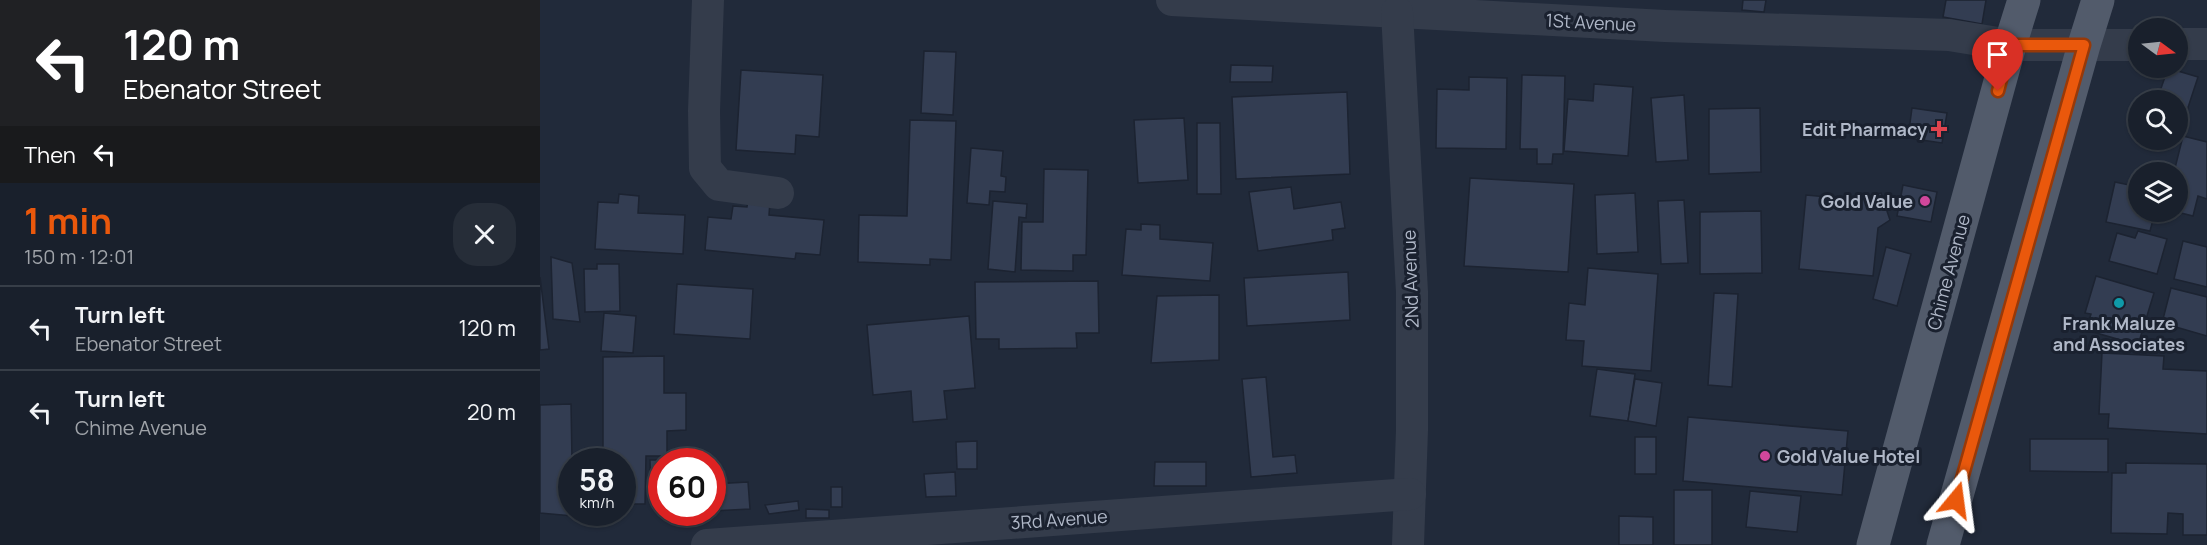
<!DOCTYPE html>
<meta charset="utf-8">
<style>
:root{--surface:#19202c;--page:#262d38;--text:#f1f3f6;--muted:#9fa3a9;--line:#373e48;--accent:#ea580c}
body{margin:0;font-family:Manrope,sans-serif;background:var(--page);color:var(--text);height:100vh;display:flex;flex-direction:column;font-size:22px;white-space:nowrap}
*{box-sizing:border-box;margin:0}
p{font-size:20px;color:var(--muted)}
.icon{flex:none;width:33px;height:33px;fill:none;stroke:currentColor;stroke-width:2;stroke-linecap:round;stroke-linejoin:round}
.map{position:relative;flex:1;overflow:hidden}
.side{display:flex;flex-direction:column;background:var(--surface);width:540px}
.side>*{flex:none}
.top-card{background:#202124;color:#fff;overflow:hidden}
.needle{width:39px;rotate:105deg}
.fabs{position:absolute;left:1588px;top:18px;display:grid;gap:12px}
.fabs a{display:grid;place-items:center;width:60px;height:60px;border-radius:50%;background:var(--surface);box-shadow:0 2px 4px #0004,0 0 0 2px var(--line);font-size:30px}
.speed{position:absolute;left:18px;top:448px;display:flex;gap:12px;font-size:30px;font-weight:700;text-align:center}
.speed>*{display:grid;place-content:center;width:78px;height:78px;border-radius:50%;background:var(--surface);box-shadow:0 2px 4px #0004,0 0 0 2px var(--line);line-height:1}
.speed small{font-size:15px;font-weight:400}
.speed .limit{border:9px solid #d22;background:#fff;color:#111}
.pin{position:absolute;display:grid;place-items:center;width:51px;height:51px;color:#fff;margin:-62px -26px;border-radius:50% 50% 50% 0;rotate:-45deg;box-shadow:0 0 6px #0007}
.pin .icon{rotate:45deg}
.me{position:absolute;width:66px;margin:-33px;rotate:16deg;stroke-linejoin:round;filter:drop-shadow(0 0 4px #0008)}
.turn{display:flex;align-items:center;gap:21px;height:126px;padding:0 24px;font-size:27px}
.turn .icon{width:78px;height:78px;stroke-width:2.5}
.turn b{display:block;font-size:42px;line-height:51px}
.then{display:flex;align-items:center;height:57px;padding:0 24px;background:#0003;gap:12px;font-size:22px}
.round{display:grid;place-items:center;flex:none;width:63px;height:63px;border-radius:24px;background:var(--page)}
.headline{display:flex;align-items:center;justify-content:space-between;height:102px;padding:0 24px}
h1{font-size:36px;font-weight:700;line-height:45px;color:var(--accent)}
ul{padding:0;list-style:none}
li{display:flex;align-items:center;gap:18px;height:84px;padding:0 24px;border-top:2px solid var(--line)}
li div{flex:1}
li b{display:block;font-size:22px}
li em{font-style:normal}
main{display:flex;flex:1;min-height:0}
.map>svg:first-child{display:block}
.building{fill:#333d52;stroke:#1c2331;stroke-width:1.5}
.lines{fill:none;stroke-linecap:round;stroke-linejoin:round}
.minor{stroke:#343c4b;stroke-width:32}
.major{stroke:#525b6b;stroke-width:33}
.route-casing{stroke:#983908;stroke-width:15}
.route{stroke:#ea580c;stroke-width:10}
.health-dot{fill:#e0444e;stroke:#1a212f;stroke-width:2}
.hotel-dot{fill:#d1479c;stroke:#1a212f;stroke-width:2}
.culture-dot{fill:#0f9aa8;stroke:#1a212f;stroke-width:2}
.labels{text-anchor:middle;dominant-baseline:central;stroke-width:6;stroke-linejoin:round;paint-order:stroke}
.street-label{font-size:18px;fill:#afb7c7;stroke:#1a212f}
.poi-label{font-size:18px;font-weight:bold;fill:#afb7c7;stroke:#1a212f;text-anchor:end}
</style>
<main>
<section class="side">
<div class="top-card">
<div class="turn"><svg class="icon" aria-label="left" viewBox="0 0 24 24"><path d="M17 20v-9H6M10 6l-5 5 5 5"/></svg><div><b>120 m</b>Ebenator Street</div></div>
<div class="then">Then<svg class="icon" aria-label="left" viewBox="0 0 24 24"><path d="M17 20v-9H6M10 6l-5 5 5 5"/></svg></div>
</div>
<div class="headline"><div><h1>1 min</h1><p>150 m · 12:01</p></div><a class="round"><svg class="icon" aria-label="close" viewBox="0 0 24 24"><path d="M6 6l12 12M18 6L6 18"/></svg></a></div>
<ul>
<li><svg class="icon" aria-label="left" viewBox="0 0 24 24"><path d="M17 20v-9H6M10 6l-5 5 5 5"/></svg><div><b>Turn left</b><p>Ebenator Street</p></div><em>120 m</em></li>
<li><svg class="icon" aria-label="left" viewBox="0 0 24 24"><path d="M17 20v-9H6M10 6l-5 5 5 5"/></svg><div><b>Turn left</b><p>Chime Avenue</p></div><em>20 m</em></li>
</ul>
</section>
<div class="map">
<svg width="1667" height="545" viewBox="0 0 1667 545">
<rect width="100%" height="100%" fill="#212a3a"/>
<g class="building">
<polygon points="1203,0 1226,0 1224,12 1202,10"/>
<polygon points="1406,0 1446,0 1442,24 1403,17"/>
<polygon points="384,51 416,52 413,115 381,113"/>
<polygon points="691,65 733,66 732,82 690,82"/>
<polygon points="1628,68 1658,77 1638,138 1638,100 1617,100"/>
<polygon points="201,70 283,75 279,137 256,135 255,154 196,150"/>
<polygon points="982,75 1025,76 1023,154 1013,154 1012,164 997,164 997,149 980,149"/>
<polygon points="929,77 967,78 966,149 896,148 897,89 929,90"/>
<polygon points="1054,84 1093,87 1088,156 1024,151 1028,99 1053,101"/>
<polygon points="807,92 810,174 696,179 692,97"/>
<polygon points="1144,95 1148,160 1116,162 1111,98"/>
<polygon points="1220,108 1221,172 1169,174 1169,109"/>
<polygon points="1372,108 1407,113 1402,143 1368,138"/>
<polygon points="644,118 648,180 598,183 594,120"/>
<polygon points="370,120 416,121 411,260 390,259 390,265 318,262 319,215 367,216"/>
<polygon points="657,123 680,123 681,194 657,194"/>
<polygon points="1643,136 1667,142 1667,199 1658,196 1653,216 1637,212 1638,172 1634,172"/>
<polygon points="431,148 463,151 461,176 466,177 465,192 450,191 449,205 427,203"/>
<polygon points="504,169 548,170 546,255 533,255 533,271 481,270 482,222 503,222"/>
<polygon points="930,178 1034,184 1028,272 924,266"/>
<polygon points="1575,182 1599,187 1599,212 1615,212 1610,231 1566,222"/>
<polygon points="1363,185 1397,192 1391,222 1357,216"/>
<polygon points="751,187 754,209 801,202 805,228 792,230 793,240 718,251 709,192"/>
<polygon points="1095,193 1098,252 1057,254 1055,195"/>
<polygon points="1341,193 1350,220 1338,228 1333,276 1259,269 1266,195 1321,200"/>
<polygon points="79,194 99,196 98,213 145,215 143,254 55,249 58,202 78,203"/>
<polygon points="208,199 230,201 229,215 284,220 280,255 256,253 255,259 165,250 168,217 191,219 193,206 207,207"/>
<polygon points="1144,200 1148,263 1121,264 1118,201"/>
<polygon points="453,201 487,204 486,218 479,217 475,272 448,269"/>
<polygon points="1221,211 1222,273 1160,274 1160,212"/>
<polygon points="601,224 620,225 620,239 673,243 670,281 582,275 586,229 601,230"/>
<polygon points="1598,231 1627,239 1617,274 1569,261 1577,233 1595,238"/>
<polygon points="1643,241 1667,247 1667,287 1634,279"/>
<polygon points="1346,247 1371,254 1357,306 1333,299"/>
<polygon points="11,257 32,263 40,322 13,319"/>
<polygon points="57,264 79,264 80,311 45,312 44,269 57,269"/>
<polygon points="1048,268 1118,274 1111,371 1042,366 1044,341 1026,340 1029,303 1045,305"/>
<polygon points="808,272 810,320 707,326 704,278"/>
<polygon points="1556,276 1614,293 1598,345 1546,330 1551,314 1545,313"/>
<polygon points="0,277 9,349 0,350"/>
<polygon points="558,281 559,333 536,333 537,348 459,349 459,339 436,339 435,282"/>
<polygon points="137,284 213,289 210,339 134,334"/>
<polygon points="1631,288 1667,297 1667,336 1622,323"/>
<polygon points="1174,293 1198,294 1192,387 1168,385"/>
<polygon points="679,295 679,360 611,363 617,296"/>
<polygon points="64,313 96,316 93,353 61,351"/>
<polygon points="429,316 435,388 404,391 407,419 373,422 371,391 333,395 327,325"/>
<polygon points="1562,353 1624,356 1623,369 1667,371 1667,434 1568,428 1569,414 1559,414"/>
<polygon points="124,356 124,393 146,393 146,430 127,431 127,456 106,456 105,504 82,504 82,462 63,462 63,357"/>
<polygon points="1057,369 1095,374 1088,421 1050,416"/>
<polygon points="726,377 733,457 755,455 757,473 711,477 702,379"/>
<polygon points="1095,379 1122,383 1116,426 1088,421"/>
<polygon points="31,404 33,516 0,513 0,405"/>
<polygon points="1148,417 1308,431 1302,495 1143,481"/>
<rect x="1095" y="437" width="21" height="37"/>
<polygon points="1490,439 1568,439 1568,472 1490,471"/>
<polygon points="437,441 437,469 417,469 416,442"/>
<polygon points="110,460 123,460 122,462 122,502 111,502"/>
<polygon points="615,462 666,462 666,486 614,486"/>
<polygon points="1586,463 1667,464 1667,535 1643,535 1643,514 1628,513 1627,534 1571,533 1572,473 1586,473"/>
<polygon points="415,472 416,496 386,497 384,474"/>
<polygon points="208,482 210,509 172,511 172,484"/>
<rect x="291" y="487" width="11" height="20"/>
<rect x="1134" y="490" width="38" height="55"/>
<polygon points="1210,491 1261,496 1257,532 1206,527"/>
<polygon points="258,501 259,510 229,514 225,505"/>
<polygon points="266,509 289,510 289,518 266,518"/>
<polygon points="1079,516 1113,517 1113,545 1079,545"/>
</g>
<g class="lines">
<g class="minor">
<polyline points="168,0 164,111 165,168 179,185 238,193"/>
<polyline points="632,0 1125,26 1409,35 1470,45 1599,45"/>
<polyline points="857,12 872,292 872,430 868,545"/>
<polyline points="1638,44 1667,44"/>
<polyline points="167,545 870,494"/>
</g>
<g class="major">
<polyline points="1333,545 1470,45 1484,0"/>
<polyline points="1403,545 1544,45 1558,0"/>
</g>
</g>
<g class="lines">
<defs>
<polyline id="route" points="1416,500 1544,45 1470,45 1458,91"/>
</defs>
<use href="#route" class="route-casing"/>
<use href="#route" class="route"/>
</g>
<path class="health-dot" d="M1396 120h6v6h6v6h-6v6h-6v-6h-6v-6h6z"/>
<g class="hotel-dot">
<circle cx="1385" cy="201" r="6"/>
<circle cx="1225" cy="456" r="6"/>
</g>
<circle class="culture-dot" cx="1579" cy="303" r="6"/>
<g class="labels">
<g class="street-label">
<text transform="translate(1051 22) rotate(3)">1St Avenue</text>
<text transform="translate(1408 272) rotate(-75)">Chime Avenue</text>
<text transform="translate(870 279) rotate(-92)">2Nd Avenue</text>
<text transform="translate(519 519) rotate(-4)">3Rd Avenue</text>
</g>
<g class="poi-label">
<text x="1387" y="129">Edit Pharmacy</text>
<text x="1373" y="201">Gold Value</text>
<text x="1579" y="323" text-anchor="middle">Frank Maluze<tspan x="1579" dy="21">and Associates</tspan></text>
<text x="1237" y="456" text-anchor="start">Gold Value Hotel</text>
</g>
</g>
</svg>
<div class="fabs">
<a><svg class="needle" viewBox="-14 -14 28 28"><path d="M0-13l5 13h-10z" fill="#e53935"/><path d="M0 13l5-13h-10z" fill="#9fa3a9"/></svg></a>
<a><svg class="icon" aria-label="search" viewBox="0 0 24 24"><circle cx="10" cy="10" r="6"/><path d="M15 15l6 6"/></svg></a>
<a><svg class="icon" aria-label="layers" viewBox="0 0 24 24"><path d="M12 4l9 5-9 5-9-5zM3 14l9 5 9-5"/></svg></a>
</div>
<div class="speed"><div>58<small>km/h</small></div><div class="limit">60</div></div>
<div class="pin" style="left:1458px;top:91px;background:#d93025"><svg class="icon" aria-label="arrive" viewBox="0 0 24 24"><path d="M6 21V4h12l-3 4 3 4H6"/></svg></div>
<svg class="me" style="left:1416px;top:500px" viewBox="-20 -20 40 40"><path d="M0-17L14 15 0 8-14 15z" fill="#ea580c" stroke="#fff" stroke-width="4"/></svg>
</div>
</main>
